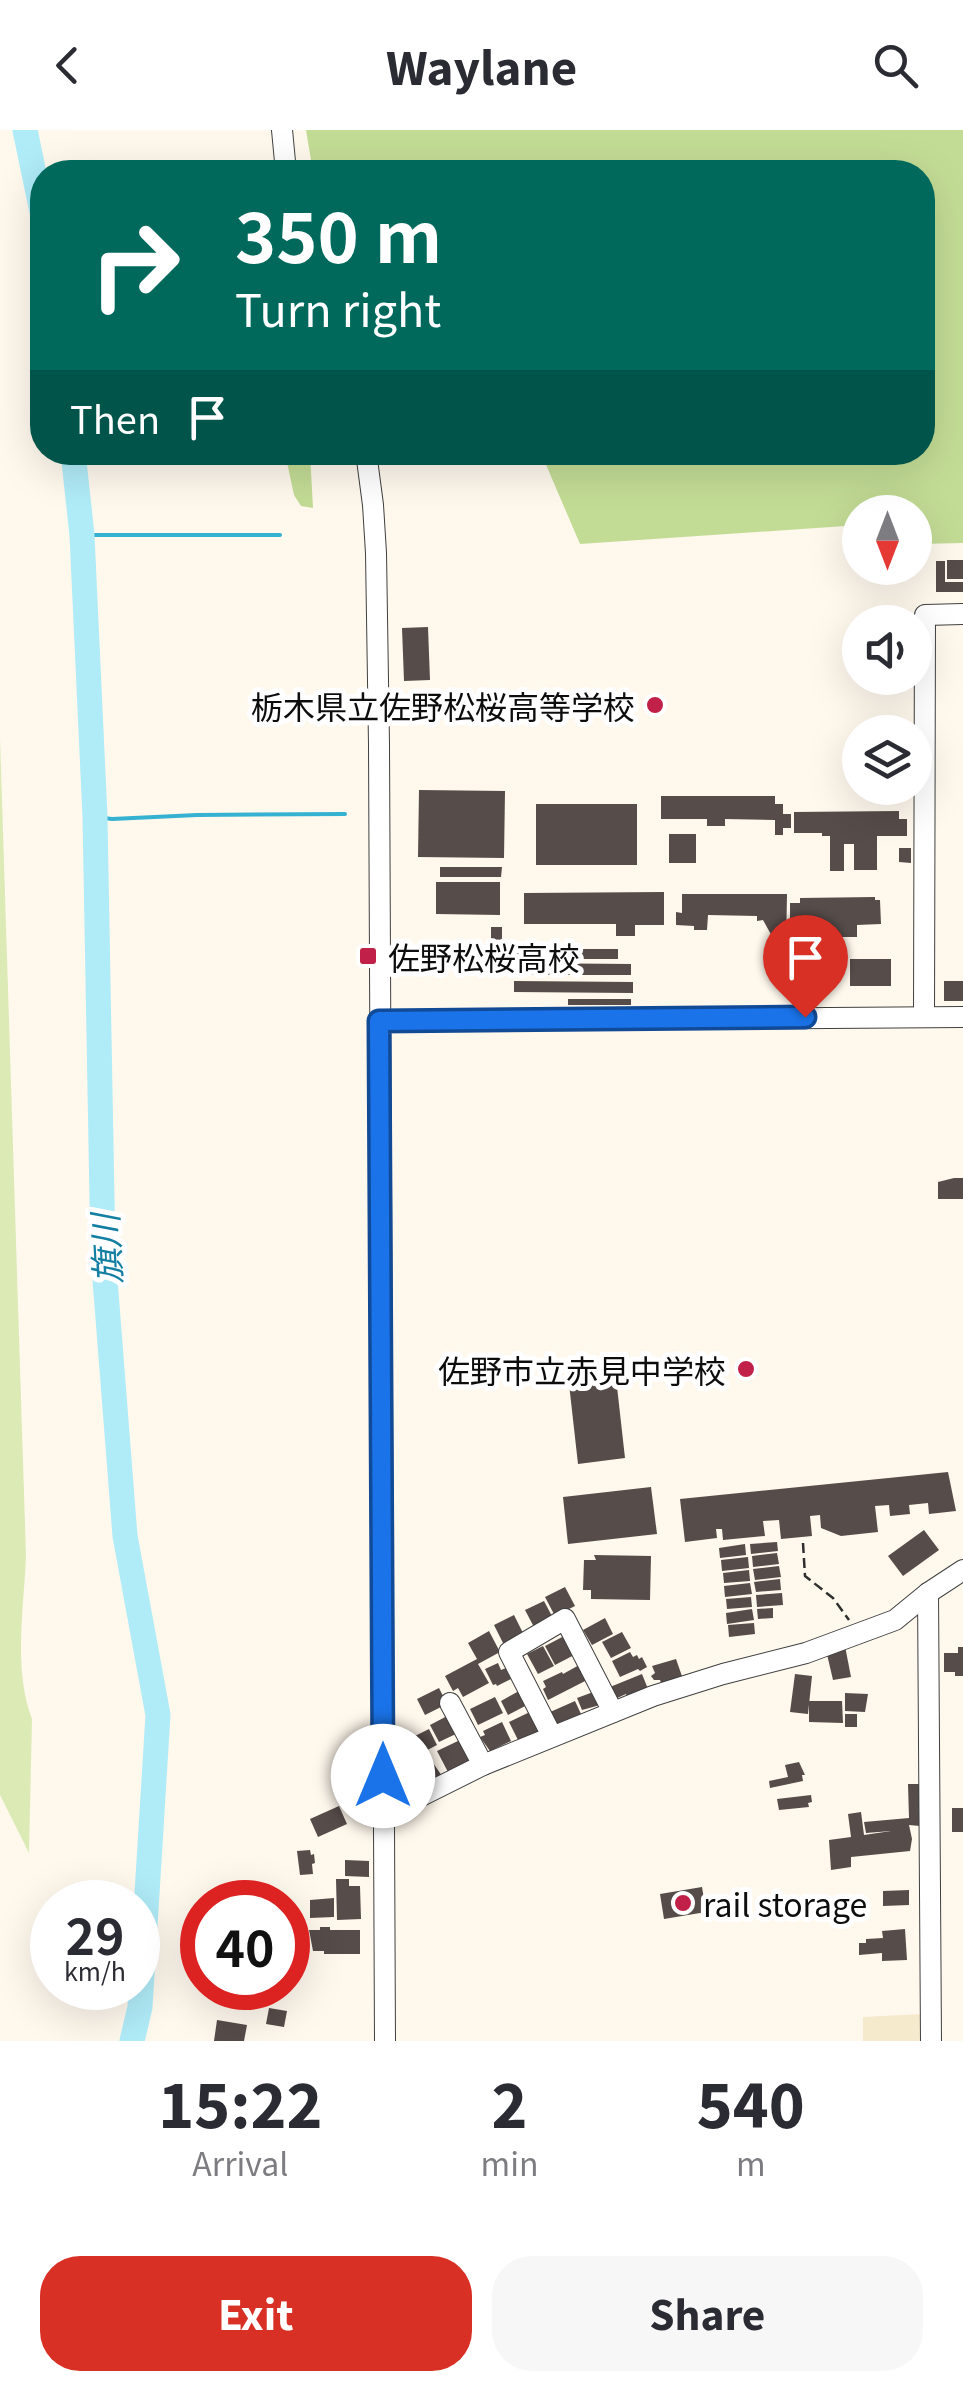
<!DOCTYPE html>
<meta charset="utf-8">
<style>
:root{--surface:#fff;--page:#f7f7f7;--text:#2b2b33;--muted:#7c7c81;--accent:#d93025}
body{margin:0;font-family:Georgia,"Noto Sans JP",serif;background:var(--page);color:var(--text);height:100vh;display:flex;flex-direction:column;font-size:38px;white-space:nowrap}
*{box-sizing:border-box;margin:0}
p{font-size:32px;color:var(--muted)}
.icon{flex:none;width:55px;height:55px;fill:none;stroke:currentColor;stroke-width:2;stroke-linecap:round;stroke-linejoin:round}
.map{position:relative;height:1911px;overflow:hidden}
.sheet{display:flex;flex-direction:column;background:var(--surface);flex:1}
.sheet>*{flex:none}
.guide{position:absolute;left:30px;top:30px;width:905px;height:305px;border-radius:40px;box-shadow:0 10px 40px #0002;background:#00695c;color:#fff;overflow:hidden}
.needle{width:65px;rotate:180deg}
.buttons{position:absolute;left:842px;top:365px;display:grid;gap:20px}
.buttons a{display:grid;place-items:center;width:90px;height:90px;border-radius:50%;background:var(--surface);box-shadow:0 10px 40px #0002;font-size:50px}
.speed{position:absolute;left:30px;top:1750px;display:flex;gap:20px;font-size:50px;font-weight:700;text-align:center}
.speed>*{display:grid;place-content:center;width:130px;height:130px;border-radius:50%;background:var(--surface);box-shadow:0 10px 40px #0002;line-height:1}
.speed small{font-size:25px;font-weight:400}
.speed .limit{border:15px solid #d22;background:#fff;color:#111}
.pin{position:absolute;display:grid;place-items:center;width:85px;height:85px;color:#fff;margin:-102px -42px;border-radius:50% 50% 50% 0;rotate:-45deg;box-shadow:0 0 10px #0007}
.pin .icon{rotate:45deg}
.me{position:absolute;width:110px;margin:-55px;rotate:0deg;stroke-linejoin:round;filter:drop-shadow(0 0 8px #0008)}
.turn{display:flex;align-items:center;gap:35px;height:210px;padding:0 40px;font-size:45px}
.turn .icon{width:130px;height:130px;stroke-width:2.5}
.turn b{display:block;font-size:70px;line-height:85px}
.then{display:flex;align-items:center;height:95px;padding:0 40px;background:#0003;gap:20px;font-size:38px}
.eta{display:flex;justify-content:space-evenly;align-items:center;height:170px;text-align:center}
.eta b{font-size:60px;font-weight:800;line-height:70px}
.cta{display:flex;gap:20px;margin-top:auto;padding:20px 40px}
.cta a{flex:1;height:115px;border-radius:40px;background:var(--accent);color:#fff;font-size:40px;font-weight:800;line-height:115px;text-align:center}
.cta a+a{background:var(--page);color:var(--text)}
header{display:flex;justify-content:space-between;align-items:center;height:130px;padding:0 40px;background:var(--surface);font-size:45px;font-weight:800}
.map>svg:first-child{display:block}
.farmland{fill:#f6eacd}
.green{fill:#dceab6}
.forest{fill:#c3dc95}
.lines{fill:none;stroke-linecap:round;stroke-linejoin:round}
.stream{stroke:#35b2d1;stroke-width:4}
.river{stroke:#b0ebf8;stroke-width:25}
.building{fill:#564c49}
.minor-casing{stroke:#404040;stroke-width:22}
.path{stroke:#2f2f2f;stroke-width:2.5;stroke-dasharray:10 5;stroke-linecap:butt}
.minor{stroke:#fff;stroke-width:20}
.route-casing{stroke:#114b97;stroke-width:25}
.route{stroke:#1a73e8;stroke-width:18}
.poi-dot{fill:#c12149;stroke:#fff;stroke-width:4}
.labels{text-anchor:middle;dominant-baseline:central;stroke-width:10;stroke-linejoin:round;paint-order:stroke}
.poi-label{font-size:32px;fill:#0d0d0d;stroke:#fff;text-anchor:end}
.water-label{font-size:35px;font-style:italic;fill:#1380a3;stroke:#fff}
</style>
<header><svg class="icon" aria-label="back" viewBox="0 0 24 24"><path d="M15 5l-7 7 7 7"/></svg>Waylane<svg class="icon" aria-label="search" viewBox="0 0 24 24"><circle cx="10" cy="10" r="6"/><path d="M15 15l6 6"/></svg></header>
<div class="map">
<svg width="963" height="1911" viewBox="0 0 963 1911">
<rect width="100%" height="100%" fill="#fff8ed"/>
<polygon class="farmland" points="922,1884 921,1911 863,1911 863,1887"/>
<path class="green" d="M0,607L26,1426C24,1478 13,1539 32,1589L29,1723L0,1665Z"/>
<g class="forest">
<polygon points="306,0 963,0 963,413 918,414 918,391 915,391 915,382 860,382 860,395 580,414 541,323 922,322 922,42 313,42"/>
<polygon points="285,323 310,323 313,378 301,376 294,365"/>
</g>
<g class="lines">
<g class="stream">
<polyline points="82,405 280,405"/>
<polyline points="95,687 112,689 197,685 345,684"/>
</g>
<g class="river">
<polyline points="25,0 42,82"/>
<polyline points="73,322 82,405 95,687 103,1124 125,1406 158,1585 140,1877 132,1911"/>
</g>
</g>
<g class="building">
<rect x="947" y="430" width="16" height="19"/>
<polygon points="936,431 945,431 945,452 963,452 963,462 936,462"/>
<rect x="891" y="438" width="15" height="12"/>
<polygon points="428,497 430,550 404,551 402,498"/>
<polygon points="419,660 505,661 504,728 418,727"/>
<polygon points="661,666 775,666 775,674 783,674 783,684 791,684 791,698 783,698 783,705 775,705 775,690 725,689 725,696 707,696 707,689 661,689"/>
<rect x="536" y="674" width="101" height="61"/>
<polygon points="899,681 899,689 907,689 907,706 877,706 877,740 854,740 854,714 844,714 844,741 830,741 830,706 822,706 822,703 794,703 794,682"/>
<rect x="669" y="704" width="27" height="29"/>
<polygon points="899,718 911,718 911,733 899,732"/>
<polygon points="440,737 502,737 501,747 440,747"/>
<polygon points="436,752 500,752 500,785 436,784"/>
<polygon points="664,762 664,795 635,795 635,806 616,806 616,794 524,794 524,763"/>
<polygon points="682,764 787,764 786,817 778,817 763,790 757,791 757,786 708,785 707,800 694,800 694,796 676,795 676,782 682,783"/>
<polygon points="875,767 875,770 880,770 881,794 857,795 857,807 839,807 839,804 819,804 819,793 795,793 794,789 790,789 790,773 800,773 800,768"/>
<polygon points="491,797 502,797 502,823 508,823 508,839 499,839 499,827 491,827"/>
<rect x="516" y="819" width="102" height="10"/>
<rect x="850" y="829" width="41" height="27"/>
<polygon points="515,833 631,834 631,845 515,845"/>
<polygon points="514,851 633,852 633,863 514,862"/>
<rect x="944" y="851" width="19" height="20"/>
<rect x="568" y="869" width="63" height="6"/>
<polygon points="954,1048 963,1048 963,1069 938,1069 938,1052"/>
<polygon points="614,1230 625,1328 578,1334 567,1236"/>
<polygon points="948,1342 956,1381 929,1384 928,1373 909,1375 910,1384 890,1386 889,1375 875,1376 878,1402 841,1406 821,1398 820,1385 810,1386 812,1406 781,1409 779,1390 763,1391 765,1406 723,1410 722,1399 716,1399 717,1408 685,1412 680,1369"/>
<polygon points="651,1357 657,1404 568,1414 563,1367"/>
<polygon points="924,1400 939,1420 903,1446 888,1426"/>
<polygon points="777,1412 778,1421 751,1424 750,1414"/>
<polygon points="745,1414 746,1425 720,1428 719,1418"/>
<polygon points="777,1423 779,1434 753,1437 752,1426"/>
<polygon points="594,1425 651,1426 650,1470 591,1469 591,1460 583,1460 584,1430 596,1430"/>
<polygon points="748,1427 749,1438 722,1441 721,1430"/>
<polygon points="779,1436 781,1447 755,1450 753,1439"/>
<polygon points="749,1440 750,1451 724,1453 723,1443"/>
<polygon points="780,1449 781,1460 756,1462 754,1452"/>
<polygon points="750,1453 752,1464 725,1467 724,1456"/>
<polygon points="565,1457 575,1476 555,1486 545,1467"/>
<polygon points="782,1463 783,1475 757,1477 756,1465"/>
<polygon points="751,1467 752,1477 727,1479 726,1469"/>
<polygon points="544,1471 554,1490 535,1499 525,1480"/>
<polygon points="773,1478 773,1488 758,1489 757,1479"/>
<polygon points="752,1479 754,1490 727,1494 726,1483"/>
<polygon points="514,1485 525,1507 505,1517 494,1495"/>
<polygon points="605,1488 613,1504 592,1515 583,1500"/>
<polygon points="754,1493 755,1504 729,1507 728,1495"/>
<polygon points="489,1501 500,1522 478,1534 489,1553 463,1567 458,1558 453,1561 445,1546 477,1529 468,1513"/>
<polygon points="622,1502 631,1518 611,1528 602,1512"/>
<polygon points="570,1503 580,1522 555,1535 545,1516"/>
<polygon points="543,1516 554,1536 538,1544 527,1524"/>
<polygon points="845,1516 851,1547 833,1550 826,1520"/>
<polygon points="958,1517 963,1517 963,1546 955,1546 955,1542 944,1542 944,1523 958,1523"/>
<polygon points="630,1522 633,1527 637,1525 639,1529 642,1527 647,1537 640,1541 638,1539 620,1547 612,1531"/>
<polygon points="676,1529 684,1552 663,1558 660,1550 654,1550 651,1546 655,1543 652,1536"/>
<polygon points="498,1533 501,1540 506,1538 511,1549 497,1556 496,1554 493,1555 485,1539"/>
<polygon points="581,1534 589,1549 548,1570 543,1559 546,1557 543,1551 562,1542 563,1544"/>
<polygon points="642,1544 650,1564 629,1572 626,1564 615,1569 610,1557"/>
<polygon points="795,1544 812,1546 808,1584 790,1582"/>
<polygon points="439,1558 447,1574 425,1585 417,1569"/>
<polygon points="519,1561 527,1575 508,1585 501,1571"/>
<polygon points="596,1561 600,1575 582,1580 577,1568"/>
<polygon points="845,1563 868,1564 865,1582 845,1581"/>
<polygon points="495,1567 503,1583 478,1595 470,1579"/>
<polygon points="575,1571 581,1584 554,1595 548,1583"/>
<polygon points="809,1571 842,1571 843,1593 809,1592"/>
<polygon points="534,1580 544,1601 519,1612 509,1592"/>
<polygon points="451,1584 460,1602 439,1612 430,1595"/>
<rect x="845" y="1584" width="12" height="13"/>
<polygon points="502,1592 511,1611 490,1621 480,1607 485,1605 483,1601"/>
<polygon points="429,1599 437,1615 412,1628 403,1612"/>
<polygon points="460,1610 471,1630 448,1642 437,1621"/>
<polygon points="429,1627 442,1646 411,1660 405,1644 422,1635 420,1631"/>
<polygon points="799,1632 805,1645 802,1645 803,1651 770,1658 769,1651 788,1647 785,1635"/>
<polygon points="364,1639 371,1655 349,1664 343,1648"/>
<polygon points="908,1654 922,1654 920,1696 909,1695 912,1709 910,1721 851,1727 851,1737 831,1740 829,1710 851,1707 848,1684 861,1682 864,1705 891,1701 866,1703 864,1692 909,1688"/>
<polygon points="811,1665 812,1672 808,1673 809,1677 779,1680 777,1669"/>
<polygon points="339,1676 347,1694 318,1707 310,1689"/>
<rect x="952" y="1678" width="11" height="24"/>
<polygon points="310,1720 311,1725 314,1724 315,1733 312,1734 313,1744 300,1745 297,1721"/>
<polygon points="345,1730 369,1731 369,1747 345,1746"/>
<polygon points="336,1749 349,1749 349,1756 360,1756 361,1789 337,1790"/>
<polygon points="702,1757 706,1782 664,1789 660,1764"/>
<polygon points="909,1760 909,1775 883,1776 883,1761"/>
<polygon points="334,1768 334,1787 310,1788 310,1770"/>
<polygon points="320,1797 330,1797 330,1800 360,1800 360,1824 324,1824 324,1821 313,1821 309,1800 320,1800"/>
<polygon points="905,1799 907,1830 882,1831 882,1823 859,1825 859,1813 866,1813 866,1809 883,1808 882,1801"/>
<polygon points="269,1878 287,1881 284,1897 266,1894"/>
<polygon points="217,1890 247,1895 244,1911 214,1911"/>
</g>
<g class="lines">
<defs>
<g id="minor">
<polyline points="282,0 286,42"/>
<polyline points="366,322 373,375 376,423 379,615 385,1911"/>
<polyline points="924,887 925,485 963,484"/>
<polyline points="379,891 963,887"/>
<polyline points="928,1463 931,1911"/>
<polyline points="450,1573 483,1635"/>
<polyline points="552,1606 509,1522 565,1489 613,1582"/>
<polyline points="383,1685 483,1635 653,1566 723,1544 806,1523 895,1490 928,1463 963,1440"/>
</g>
</defs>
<use href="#minor" class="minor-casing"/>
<polyline class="path" points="803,1413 805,1446 833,1468 849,1490"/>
<use href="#minor" class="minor"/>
</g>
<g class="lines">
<defs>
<polyline id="route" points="383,1646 379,891 805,887"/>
</defs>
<use href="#route" class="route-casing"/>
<use href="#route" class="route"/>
</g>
<g class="poi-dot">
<circle cx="655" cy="575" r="10"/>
<rect x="358" y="816" width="20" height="20" rx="5"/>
<circle cx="746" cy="1239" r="10"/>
<circle cx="683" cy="1773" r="10"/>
</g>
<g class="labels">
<g class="poi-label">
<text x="635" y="575">栃木県立佐野松桜高等学校</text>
<text x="388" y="826" text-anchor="start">佐野松桜高校</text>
<text x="726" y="1239">佐野市立赤見中学校</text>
<text x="703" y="1773" text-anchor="start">rail storage</text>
</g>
<g class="water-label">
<text transform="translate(104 1119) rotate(-93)">旗川</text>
</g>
</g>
</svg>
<div class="buttons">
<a><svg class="needle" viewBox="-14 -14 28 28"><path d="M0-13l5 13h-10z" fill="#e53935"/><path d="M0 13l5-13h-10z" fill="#7c7c81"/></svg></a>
<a><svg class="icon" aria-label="sound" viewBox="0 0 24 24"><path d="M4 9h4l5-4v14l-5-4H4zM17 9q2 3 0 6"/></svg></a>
<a><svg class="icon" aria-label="layers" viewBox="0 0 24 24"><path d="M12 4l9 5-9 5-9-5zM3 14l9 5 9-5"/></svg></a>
</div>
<div class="speed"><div>29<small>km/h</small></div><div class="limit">40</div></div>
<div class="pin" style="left:805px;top:887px;background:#d93025"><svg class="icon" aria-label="arrive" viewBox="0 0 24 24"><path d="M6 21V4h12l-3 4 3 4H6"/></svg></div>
<svg class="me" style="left:383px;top:1646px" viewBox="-20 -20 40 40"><circle r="19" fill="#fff"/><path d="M0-13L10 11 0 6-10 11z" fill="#1a73e8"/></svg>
<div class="guide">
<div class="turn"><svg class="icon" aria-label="right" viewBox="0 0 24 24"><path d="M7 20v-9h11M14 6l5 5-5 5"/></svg><div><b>350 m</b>Turn right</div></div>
<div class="then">Then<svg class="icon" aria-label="arrive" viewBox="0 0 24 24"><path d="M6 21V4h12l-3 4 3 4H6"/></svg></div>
</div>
</div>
<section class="sheet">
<div class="eta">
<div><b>15:22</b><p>Arrival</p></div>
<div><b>2</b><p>min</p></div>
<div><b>540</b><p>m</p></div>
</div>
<div class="cta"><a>Exit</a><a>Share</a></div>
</section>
